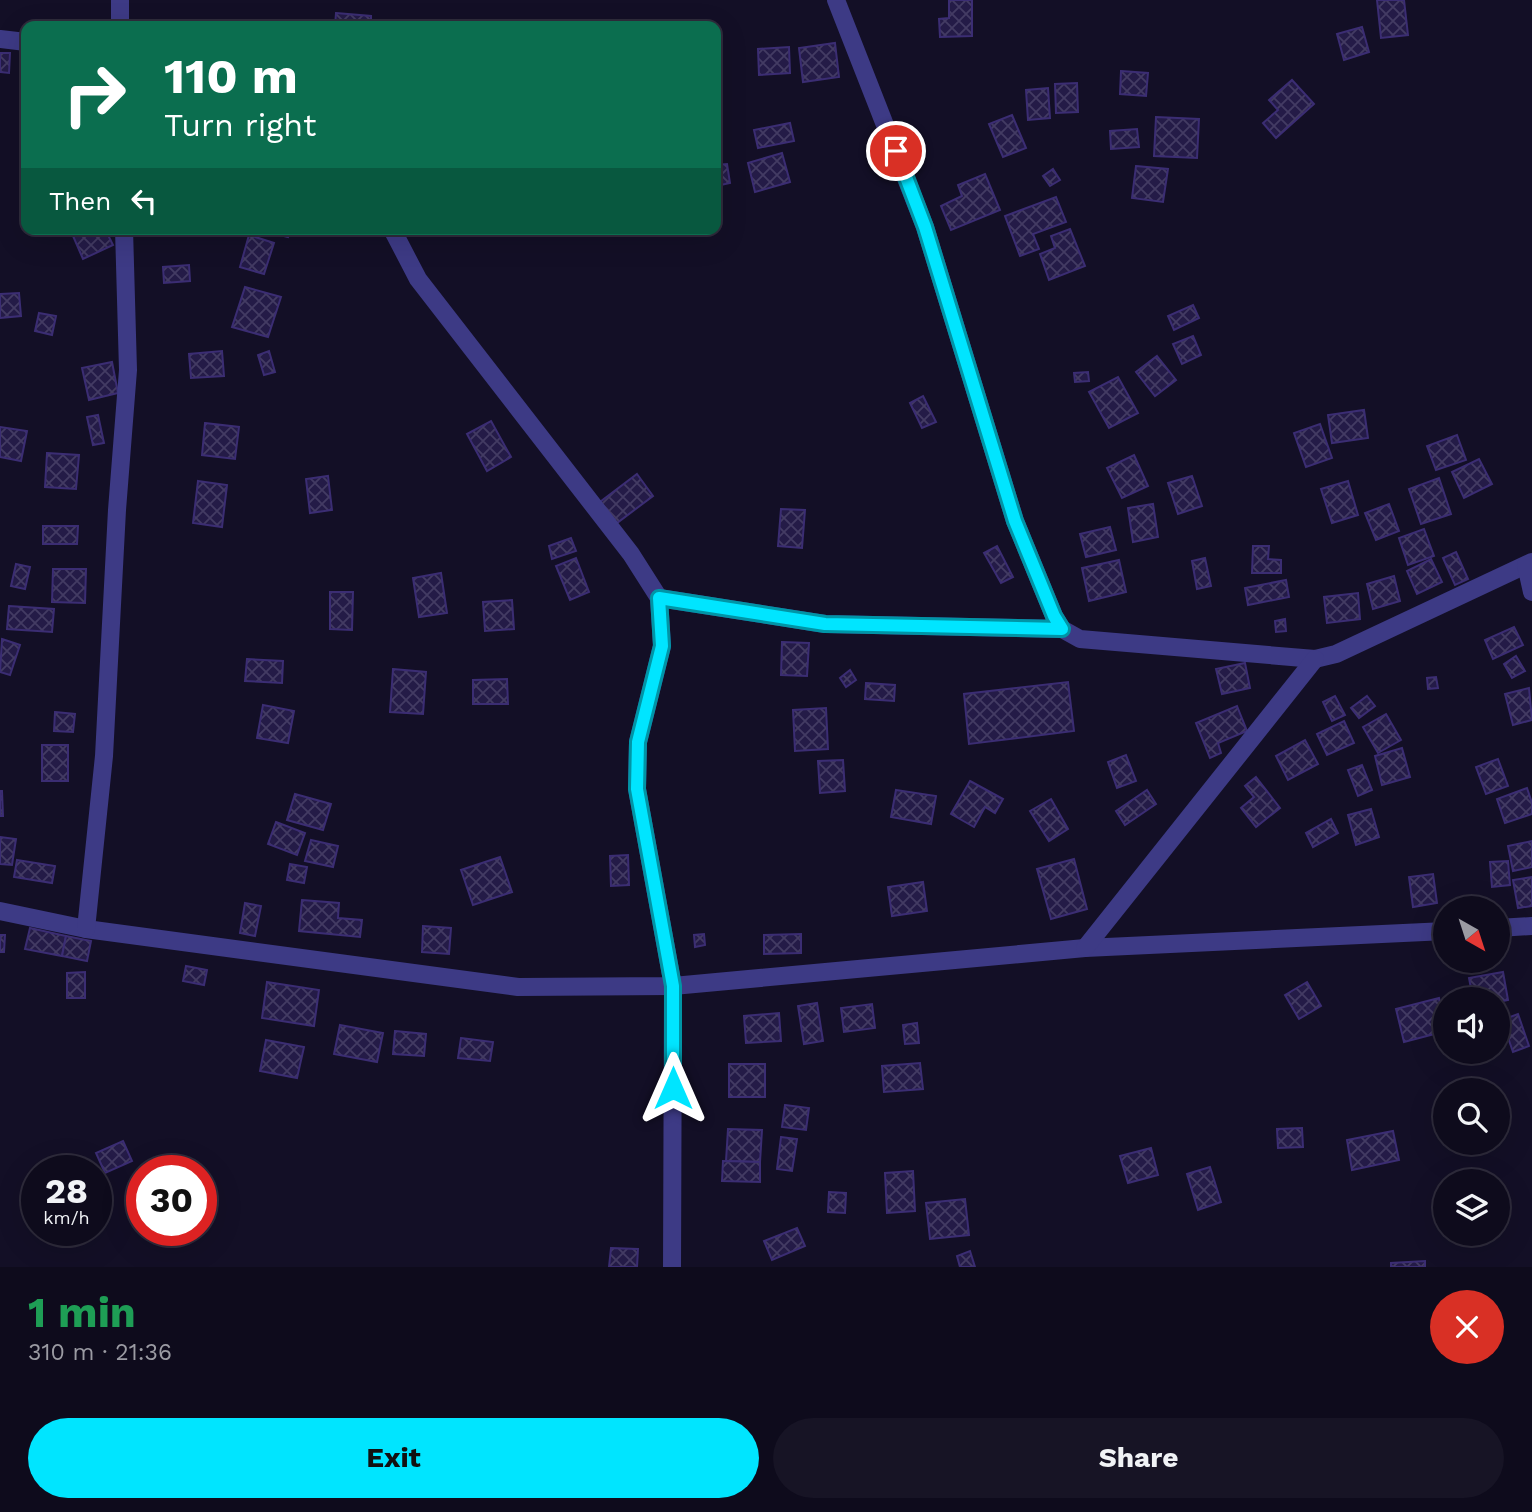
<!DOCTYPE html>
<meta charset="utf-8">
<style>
:root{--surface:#0e0b1c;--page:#171425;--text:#f1f3f6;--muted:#9b9ba3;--line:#2e2b3b;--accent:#00e5ff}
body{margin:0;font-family:"Work Sans",sans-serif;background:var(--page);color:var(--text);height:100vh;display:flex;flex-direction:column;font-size:26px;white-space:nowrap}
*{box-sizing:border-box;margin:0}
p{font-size:23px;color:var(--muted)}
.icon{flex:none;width:38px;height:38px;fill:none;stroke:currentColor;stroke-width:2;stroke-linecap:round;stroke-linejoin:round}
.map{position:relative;height:1267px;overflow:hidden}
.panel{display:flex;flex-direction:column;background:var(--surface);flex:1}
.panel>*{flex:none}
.top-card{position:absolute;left:21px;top:21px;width:700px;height:214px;border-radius:14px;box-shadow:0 7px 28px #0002,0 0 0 2px var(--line);background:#0b6e4f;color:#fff;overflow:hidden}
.needle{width:46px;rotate:141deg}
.controls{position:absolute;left:1433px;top:896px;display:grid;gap:14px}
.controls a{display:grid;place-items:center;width:77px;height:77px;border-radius:50%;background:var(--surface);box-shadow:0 7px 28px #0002,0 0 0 2px var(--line);font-size:35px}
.speed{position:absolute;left:21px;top:1155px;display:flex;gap:14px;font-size:35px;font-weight:700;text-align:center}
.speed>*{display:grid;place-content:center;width:91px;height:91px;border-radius:50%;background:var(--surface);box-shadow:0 7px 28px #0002,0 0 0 2px var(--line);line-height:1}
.speed small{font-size:18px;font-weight:400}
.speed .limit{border:10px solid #d22;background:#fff;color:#111}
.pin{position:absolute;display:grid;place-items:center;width:60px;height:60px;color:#fff;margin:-30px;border:4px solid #fff;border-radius:50%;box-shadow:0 2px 7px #0007}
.me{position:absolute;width:77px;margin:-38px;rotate:0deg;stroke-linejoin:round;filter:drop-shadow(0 0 5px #0008)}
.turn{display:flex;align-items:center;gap:24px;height:147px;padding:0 28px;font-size:32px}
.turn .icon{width:91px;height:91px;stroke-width:2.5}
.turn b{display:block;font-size:49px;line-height:60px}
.then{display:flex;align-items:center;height:66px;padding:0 28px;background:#0003;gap:14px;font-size:26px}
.round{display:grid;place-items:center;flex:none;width:74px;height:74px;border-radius:37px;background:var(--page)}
.overview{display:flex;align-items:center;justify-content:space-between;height:119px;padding:0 28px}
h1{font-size:42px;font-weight:700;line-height:52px;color:#1e9e55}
.button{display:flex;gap:14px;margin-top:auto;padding:14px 28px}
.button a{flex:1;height:80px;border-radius:42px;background:var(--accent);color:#111;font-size:28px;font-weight:700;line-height:80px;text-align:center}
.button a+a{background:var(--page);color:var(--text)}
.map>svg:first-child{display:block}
.building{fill:url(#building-cross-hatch);stroke:#3b2d73;stroke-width:2}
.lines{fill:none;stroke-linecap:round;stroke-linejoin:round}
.minor{stroke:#3d3a85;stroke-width:18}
.route-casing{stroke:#0095a6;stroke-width:18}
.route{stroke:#00e5ff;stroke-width:12}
</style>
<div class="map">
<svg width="1532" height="1267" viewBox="0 0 1532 1267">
<defs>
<pattern id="building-cross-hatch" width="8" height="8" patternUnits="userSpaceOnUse" patternTransform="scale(1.75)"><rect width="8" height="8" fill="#241b47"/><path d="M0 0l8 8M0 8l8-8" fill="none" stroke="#433b63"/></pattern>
</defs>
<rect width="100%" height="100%" fill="#130f26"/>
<g class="building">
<polygon points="949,0 972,0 972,36 940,37 939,19 949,18"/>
<polygon points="1377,0 1404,0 1408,35 1381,38"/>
<polygon points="336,13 371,16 371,26 335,26"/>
<polygon points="1362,27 1369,52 1344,60 1337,34"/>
<polygon points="835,43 839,77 803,82 799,48"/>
<polygon points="789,47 790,73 759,75 758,49"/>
<polygon points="0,53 10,53 9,73 0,72"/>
<polygon points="1121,71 1148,73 1146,96 1120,94"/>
<polygon points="1292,80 1314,104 1276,138 1263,123 1278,110 1269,100"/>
<polygon points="1077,83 1078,112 1056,113 1055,84"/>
<polygon points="1048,88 1050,118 1028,120 1026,90"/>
<polygon points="1012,115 1026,148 1003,157 989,124"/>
<polygon points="1156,117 1199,119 1197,158 1154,156"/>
<polygon points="790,123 794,141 758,148 754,130"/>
<polygon points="1137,129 1139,147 1111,149 1110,131"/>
<polygon points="782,153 790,182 755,192 748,163"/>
<polygon points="727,164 730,183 716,186 716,165"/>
<polygon points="1136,166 1168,169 1163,202 1132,198"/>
<polygon points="1053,169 1060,180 1050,186 1043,176"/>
<polygon points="985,174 1000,210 951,230 941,206 962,196 958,185"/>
<polygon points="1056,197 1066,222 1033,234 1039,249 1020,256 1005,216"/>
<polygon points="70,229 105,229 113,245 83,259"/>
<polygon points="255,229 290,229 288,237"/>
<polygon points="1070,229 1085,266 1049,280 1040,254 1055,248 1051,236"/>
<polygon points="249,235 274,243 264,274 240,267"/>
<polygon points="189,265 190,281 164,283 163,267"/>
<polygon points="245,287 281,297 268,337 232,327"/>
<polygon points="19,293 21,316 0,318 0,294"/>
<polygon points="1193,305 1199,318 1174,330 1168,316"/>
<polygon points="39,313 56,316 52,335 35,331"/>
<polygon points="1193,336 1201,355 1182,364 1173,344"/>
<polygon points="222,351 224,376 191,378 189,354"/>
<polygon points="269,351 275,372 264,375 258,355"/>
<polygon points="1157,356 1176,380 1155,396 1136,372"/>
<polygon points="112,362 118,393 89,400 82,368"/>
<polygon points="1088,372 1089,381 1075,382 1074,373"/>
<polygon points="1118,377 1138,413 1109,428 1089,392"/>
<polygon points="923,396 936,422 922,428 910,403"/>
<polygon points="1364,410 1368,438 1332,443 1328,415"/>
<polygon points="98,415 104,443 93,445 87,417"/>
<polygon points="491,421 511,457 487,471 467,434"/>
<polygon points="205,423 239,427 235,459 202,455"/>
<polygon points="1320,424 1332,458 1306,467 1294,433"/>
<polygon points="0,427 27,431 21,461 0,457"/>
<polygon points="1457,435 1466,460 1436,470 1427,446"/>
<polygon points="47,453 79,455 76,489 45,487"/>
<polygon points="1134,455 1148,486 1122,498 1107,468"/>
<polygon points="1479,459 1492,484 1464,498 1452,472"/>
<polygon points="637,474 653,496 617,523 600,502"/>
<polygon points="328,476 332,510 310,513 306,479"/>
<polygon points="1192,476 1202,506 1178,514 1168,483"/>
<polygon points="1439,478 1451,514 1421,524 1409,489"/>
<polygon points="198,481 227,485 222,527 193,523"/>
<polygon points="1348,481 1358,515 1332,523 1321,489"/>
<polygon points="1153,504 1158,537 1133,542 1128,508"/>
<polygon points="1389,504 1399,531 1376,540 1365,513"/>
<polygon points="781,509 805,510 802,548 778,546"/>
<polygon points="43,526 78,526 77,544 43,544"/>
<polygon points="1110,527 1116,550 1086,557 1080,534"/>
<polygon points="1424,529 1434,556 1408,565 1399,538"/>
<polygon points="571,538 576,551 552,559 549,546"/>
<polygon points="997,546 1013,577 1001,583 984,553"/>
<polygon points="1253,546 1269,546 1268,559 1281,560 1281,573 1252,573"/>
<polygon points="1456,552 1468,579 1455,585 1443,558"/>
<polygon points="576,558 589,592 570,600 556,566"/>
<polygon points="1205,558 1211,586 1197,589 1192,561"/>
<polygon points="1431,559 1442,582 1417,594 1407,571"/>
<polygon points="1119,560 1126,592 1089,601 1082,568"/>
<polygon points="16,564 30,567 25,589 11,586"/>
<polygon points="53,569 86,569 85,603 52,602"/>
<polygon points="441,573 447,613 419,617 413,578"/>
<polygon points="1394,576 1400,601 1373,609 1367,584"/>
<polygon points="1286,580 1289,597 1248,605 1245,588"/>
<polygon points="330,592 353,592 352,630 330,629"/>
<polygon points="1358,593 1360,619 1327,623 1324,597"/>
<polygon points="512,600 514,629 485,631 483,602"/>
<polygon points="9,606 54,609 52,632 7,629"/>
<polygon points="1285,619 1286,631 1276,632 1275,621"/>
<polygon points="1514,627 1523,645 1493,659 1485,640"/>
<polygon points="2,639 20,645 10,675 0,672"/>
<polygon points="782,642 809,643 807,676 781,675"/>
<polygon points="1516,656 1525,671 1512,678 1504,664"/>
<polygon points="247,659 283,661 282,683 245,681"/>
<polygon points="1245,663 1250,688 1222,694 1216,669"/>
<polygon points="393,669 426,672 423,714 390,712"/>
<polygon points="850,670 856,680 846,687 840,678"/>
<polygon points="1436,677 1438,688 1428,689 1427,678"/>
<polygon points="507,679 508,704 473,704 473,680"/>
<polygon points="1068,682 1074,731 969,744 964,694"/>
<polygon points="866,683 895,685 894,701 865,699"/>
<polygon points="1529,688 1532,720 1513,725 1505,694"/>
<polygon points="1335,696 1345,715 1332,721 1323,702"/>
<polygon points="1367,696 1375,706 1359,718 1351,708"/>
<polygon points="263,705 294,711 288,743 257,738"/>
<polygon points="1237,706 1247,731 1218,743 1221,753 1210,758 1196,723"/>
<polygon points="826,708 828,749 795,751 793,710"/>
<polygon points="55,712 75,714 73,732 54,731"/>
<polygon points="1386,714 1401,740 1378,753 1363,727"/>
<polygon points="1344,721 1354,743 1327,755 1317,734"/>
<polygon points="1305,740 1318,764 1288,780 1276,756"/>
<rect x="42" y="745" width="26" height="36"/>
<polygon points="1402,748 1410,777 1382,785 1375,756"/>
<polygon points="1126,755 1136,781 1117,788 1108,762"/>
<polygon points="1498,759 1508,786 1486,794 1476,767"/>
<polygon points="843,760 845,791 820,793 818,761"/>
<polygon points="1362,765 1372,790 1358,796 1348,770"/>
<polygon points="1256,777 1280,808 1256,827 1241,808 1254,797 1245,786"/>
<polygon points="970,781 1003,799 995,813 985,807 974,827 951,814"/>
<polygon points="1527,788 1532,803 1532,814 1505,823 1497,799"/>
<polygon points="896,790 936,796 931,824 891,817"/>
<polygon points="1147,790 1156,804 1125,825 1116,811"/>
<polygon points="0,791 2,791 3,816 0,816"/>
<polygon points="295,794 331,804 323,830 287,820"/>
<polygon points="1051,799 1068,829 1049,841 1030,811"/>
<polygon points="1371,809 1379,837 1356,845 1348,815"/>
<polygon points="1331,819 1338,833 1313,847 1306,833"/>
<polygon points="276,822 305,833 297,855 268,844"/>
<polygon points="0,837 16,839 12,865 0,864"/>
<polygon points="311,840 338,846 333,867 305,861"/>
<polygon points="1532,841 1532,867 1513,871 1508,846"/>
<polygon points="628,855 629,885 611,886 610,856"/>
<polygon points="500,857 512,892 473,905 461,870"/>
<polygon points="1074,859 1087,909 1051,919 1037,869"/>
<polygon points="17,860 55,866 52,883 14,877"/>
<polygon points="1508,861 1510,885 1492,887 1490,862"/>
<polygon points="290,864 307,867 304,883 287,880"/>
<polygon points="1433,874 1437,903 1413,907 1409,877"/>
<polygon points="1532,877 1532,906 1518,908 1513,880"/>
<polygon points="923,882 927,911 892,916 888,887"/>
<polygon points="302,900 339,903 338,918 362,920 360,937 299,931"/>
<polygon points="245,903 261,906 255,936 240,933"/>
<polygon points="423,926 451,928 449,954 422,952"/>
<polygon points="30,928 66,936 62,956 25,949"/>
<polygon points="704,934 705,945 695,947 694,935"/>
<polygon points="801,934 801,953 764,954 764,935"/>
<polygon points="0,935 5,935 4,952 0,952"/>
<polygon points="66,936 91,941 87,961 62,956"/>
<polygon points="186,966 207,970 204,985 183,981"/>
<polygon points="85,972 85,998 67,998 67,973"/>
<polygon points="1503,972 1508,1000 1498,1002 1498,999 1473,999 1469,978"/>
<polygon points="267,982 319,990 314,1026 262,1018"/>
<polygon points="1307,982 1321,1006 1299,1019 1285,995"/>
<polygon points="1439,998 1446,1031 1404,1042 1396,1009"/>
<polygon points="817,1003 823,1041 804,1044 798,1006"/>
<polygon points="872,1004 875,1028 844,1032 841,1008"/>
<polygon points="779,1013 781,1041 746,1043 744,1016"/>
<polygon points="1518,1014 1529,1046 1513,1052 1502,1020"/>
<polygon points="917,1023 919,1043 905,1044 903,1025"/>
<polygon points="340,1025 383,1033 377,1062 334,1054"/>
<polygon points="395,1031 426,1034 424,1056 393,1054"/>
<polygon points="461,1038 493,1042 490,1061 458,1058"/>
<polygon points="266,1040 304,1047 297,1078 260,1071"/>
<polygon points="920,1063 923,1089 884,1092 882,1066"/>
<rect x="729" y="1064" width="36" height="33"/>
<polygon points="785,1105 809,1108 806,1130 782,1127"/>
<polygon points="1302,1128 1303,1147 1278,1148 1277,1129"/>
<polygon points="728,1129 762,1130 760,1162 726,1161"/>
<polygon points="1393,1131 1399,1160 1352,1170 1347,1140"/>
<polygon points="781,1137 797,1139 792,1171 777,1169"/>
<polygon points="123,1141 132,1161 105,1173 96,1153"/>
<polygon points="1151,1148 1158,1175 1128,1183 1120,1156"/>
<polygon points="723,1161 760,1162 760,1182 722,1181"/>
<polygon points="1210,1167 1221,1202 1198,1210 1187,1174"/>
<polygon points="913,1171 915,1211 887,1213 885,1173"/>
<polygon points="829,1192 846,1193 845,1213 828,1212"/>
<polygon points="965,1199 969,1235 930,1239 926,1203"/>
<polygon points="797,1228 805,1246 772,1260 764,1241"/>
<polygon points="611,1248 638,1249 637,1267 609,1267"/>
<polygon points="970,1251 975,1267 960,1267 957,1256"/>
<polygon points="1425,1261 1425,1267 1391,1267 1391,1263"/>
</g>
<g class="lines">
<g class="minor">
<polyline points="836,0 925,227 1015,521 1054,616 1062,629 1080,639 1315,659 1336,654 1532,562"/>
<polyline points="120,26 120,0"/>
<polyline points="0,39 26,42"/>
<polyline points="392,229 418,279 631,554 659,598 662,646 638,742 637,789 673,986 672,1267"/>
<polyline points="1526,565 1532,592"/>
<polyline points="659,598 825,624 1062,629"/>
<polyline points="0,911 86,929 518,987 673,986 1085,948 1446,931"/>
<polyline points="1498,928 1532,926"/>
<polyline points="86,929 104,756 117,510 128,370 124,229"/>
<polyline points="1085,948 1315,659"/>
</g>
</g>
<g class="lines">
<defs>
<polyline id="route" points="673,1088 673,986 637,789 638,742 662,646 659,598 825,624 1062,629 1054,616 1015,521 925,227 896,151"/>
</defs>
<use href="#route" class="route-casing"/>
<use href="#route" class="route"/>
</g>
</svg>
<div class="controls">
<a><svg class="needle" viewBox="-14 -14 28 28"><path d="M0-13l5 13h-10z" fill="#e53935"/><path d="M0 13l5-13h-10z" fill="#9b9ba3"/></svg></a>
<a><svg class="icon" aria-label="sound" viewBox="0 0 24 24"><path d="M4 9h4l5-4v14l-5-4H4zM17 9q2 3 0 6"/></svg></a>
<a><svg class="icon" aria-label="search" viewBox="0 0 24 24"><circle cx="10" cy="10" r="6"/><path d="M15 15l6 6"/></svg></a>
<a><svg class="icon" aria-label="layers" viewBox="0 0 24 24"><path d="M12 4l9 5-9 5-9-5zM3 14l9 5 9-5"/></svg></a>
</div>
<div class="speed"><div>28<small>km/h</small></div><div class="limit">30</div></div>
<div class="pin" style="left:896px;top:151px;background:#d93025"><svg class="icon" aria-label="arrive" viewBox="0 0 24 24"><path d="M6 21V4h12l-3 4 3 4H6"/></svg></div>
<svg class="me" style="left:673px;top:1088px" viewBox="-20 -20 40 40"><path d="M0-17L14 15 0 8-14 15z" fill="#00e5ff" stroke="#fff" stroke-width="4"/></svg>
<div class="top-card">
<div class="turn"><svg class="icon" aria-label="right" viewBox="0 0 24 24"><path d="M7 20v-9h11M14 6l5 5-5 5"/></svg><div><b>110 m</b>Turn right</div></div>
<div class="then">Then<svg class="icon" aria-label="left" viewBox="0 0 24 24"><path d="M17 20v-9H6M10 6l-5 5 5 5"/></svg></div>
</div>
</div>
<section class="panel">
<div class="overview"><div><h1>1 min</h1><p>310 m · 21:36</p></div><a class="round" style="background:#d93025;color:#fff"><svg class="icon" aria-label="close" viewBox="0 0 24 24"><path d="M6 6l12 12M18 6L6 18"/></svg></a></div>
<div class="button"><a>Exit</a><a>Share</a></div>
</section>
